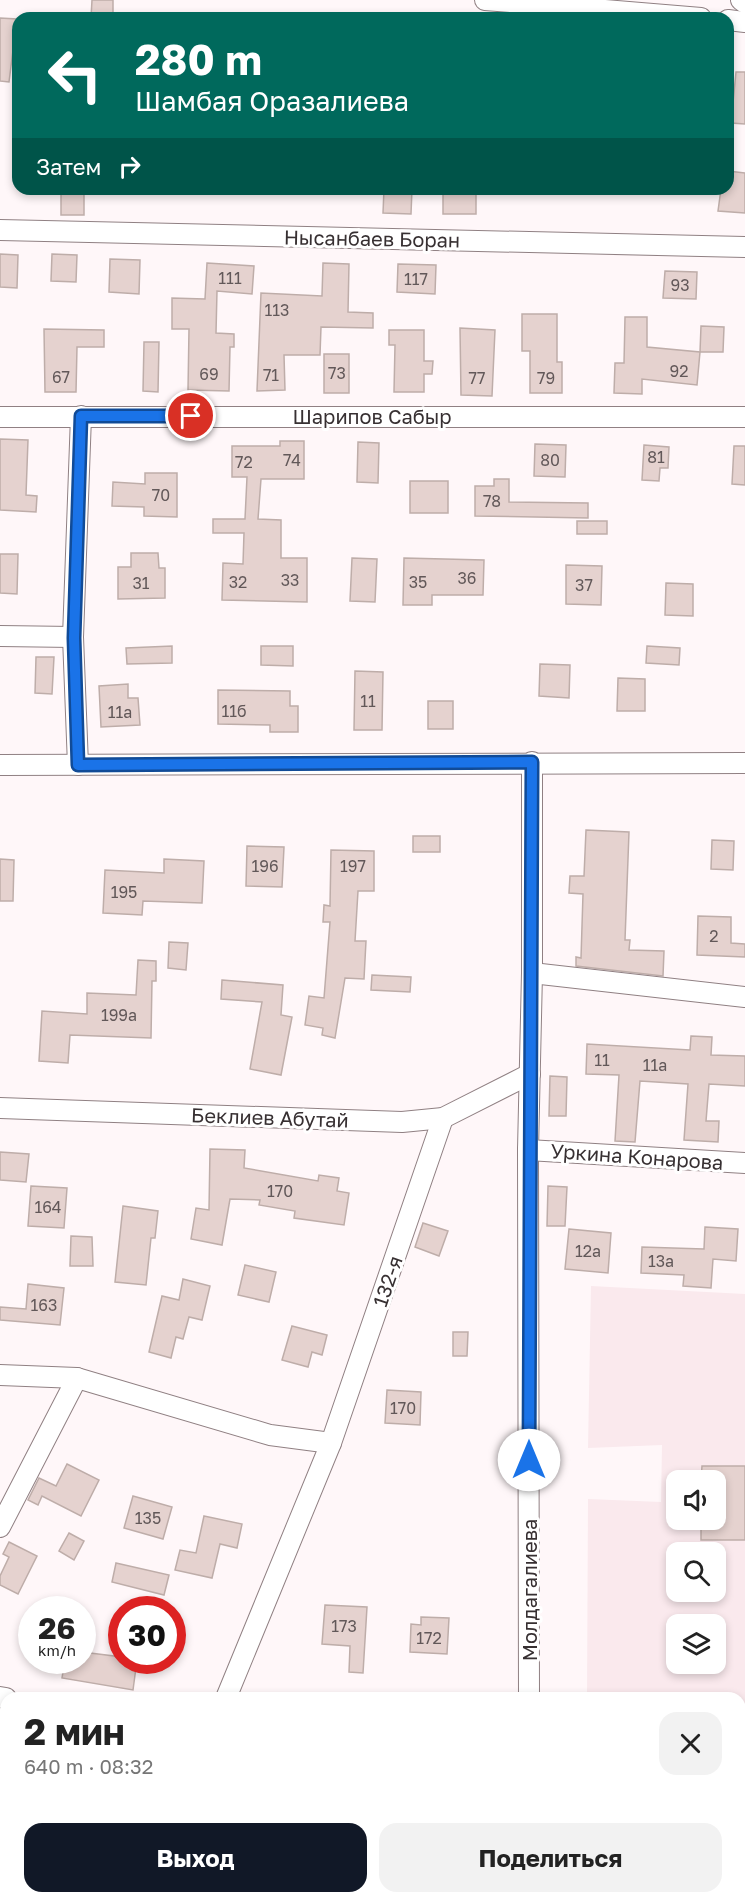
<!DOCTYPE html>
<html lang="ru">
<meta charset="utf-8">
<style>
:root{--surface:#fff;--page:#f2f2f2;--text:#222;--muted:#767676;--accent:#111827}
body{margin:0;font-family:"Golos Text",sans-serif;background:var(--page);color:var(--text);height:100vh;display:flex;flex-direction:column;font-size:22px;white-space:nowrap}
*{box-sizing:border-box;margin:0}
p{font-size:20px;color:var(--muted)}
.icon{flex:none;width:33px;height:33px;fill:none;stroke:currentColor;stroke-width:2;stroke-linecap:round;stroke-linejoin:round}
.map{position:relative;flex:1;overflow:hidden}
.drawer{position:absolute;left:0px;top:1692px;width:746px;height:212px;display:flex;flex-direction:column;background:var(--surface);border-radius:18px 18px 0 0;box-shadow:0 3px 9px #0003}
.drawer>*{flex:none}
.banner{position:absolute;left:12px;top:12px;width:722px;height:183px;border-radius:18px;box-shadow:0 3px 9px #0003;background:#00695c;color:#fff;overflow:hidden}
.buttons{position:absolute;left:666px;top:1470px;display:grid;gap:12px}
.buttons a{display:grid;place-items:center;width:60px;height:60px;border-radius:12px;background:var(--surface);box-shadow:0 3px 9px #0003;font-size:30px}
.speed{position:absolute;left:18px;top:1596px;display:flex;gap:12px;font-size:30px;font-weight:700;text-align:center}
.speed>*{display:grid;place-content:center;width:78px;height:78px;border-radius:50%;background:var(--surface);box-shadow:0 3px 9px #0003;line-height:1}
.speed small{font-size:15px;font-weight:400}
.speed .limit{border:9px solid #d22;background:#fff;color:#111}
.pin{position:absolute;display:grid;place-items:center;width:51px;height:51px;color:#fff;margin:-26px;border:3px solid #fff;border-radius:50%;box-shadow:0 2px 6px #0007}
.me{position:absolute;width:66px;margin:-33px;rotate:0deg;stroke-linejoin:round;filter:drop-shadow(0 0 4px #0008)}
.turn{display:flex;align-items:center;gap:21px;height:126px;padding:0 24px;font-size:27px}
.turn .icon{width:78px;height:78px;stroke-width:2.5}
.turn b{display:block;font-size:42px;line-height:51px}
.then{display:flex;align-items:center;height:57px;padding:0 24px;background:#0003;gap:12px;font-size:22px}
.round{display:grid;place-items:center;flex:none;width:63px;height:63px;border-radius:18px;background:var(--page)}
.head{display:flex;align-items:center;justify-content:space-between;height:102px;padding:0 24px}
h1{font-size:36px;font-weight:700;line-height:45px}
.button{display:flex;gap:12px;margin-top:auto;padding:12px 24px}
.button a{flex:1;height:69px;border-radius:18px;background:var(--accent);color:#fff;font-size:24px;font-weight:700;line-height:69px;text-align:center}
.button a+a{background:var(--page);color:var(--text)}
.map>svg:first-child{display:block}
.built{fill:#fae9ed;fill-rule:evenodd}
.building{fill:#e5d2cf;stroke:#beada9;stroke-width:1.5}
.lines{fill:none;stroke-linecap:round;stroke-linejoin:round}
.minor-casing{stroke:#908083;stroke-width:22}
.minor{stroke:#fff;stroke-width:20}
.route-casing{stroke:#114b97;stroke-width:15}
.route{stroke:#1a73e8;stroke-width:10}
.labels{text-anchor:middle;dominant-baseline:central;stroke-width:6;stroke-linejoin:round;paint-order:stroke}
.number-label{font-size:16px;fill:#625859}
.street-label{font-size:20px;fill:#373032;stroke:#fff}
</style>
<div class="map">
<svg width="745" height="1903" viewBox="0 0 745 1903">
<rect width="100%" height="100%" fill="#fff7f9"/>
<path class="built" d="M591,1286L745,1294V1903H593V1898H740V1698H587L588,1499L661,1502L662,1445L588,1448ZM676,1480H716V1520H676ZM676,1552H716V1592H676ZM676,1624H716V1664H676Z"/>
<g class="building">
<polygon points="92,0 113,0 113,18 91,18"/>
<polygon points="0,18 17,19 9,82 0,81"/>
<polygon points="736,72 745,72 745,124 731,123"/>
<polygon points="728,171 745,173 745,213 718,211 721,189 728,189"/>
<rect x="61" y="189" width="23" height="26"/>
<polygon points="384,189 412,189 411,214 383,213"/>
<rect x="443" y="189" width="33" height="25"/>
<polygon points="0,254 18,255 17,288 0,287"/>
<polygon points="52,254 77,255 76,282 51,281"/>
<polygon points="110,259 140,260 139,294 109,292"/>
<polygon points="207,263 254,266 252,294 217,291 216,333 234,334 234,347 230,347 229,391 188,390 189,329 172,329 172,298 205,299"/>
<polygon points="323,263 349,264 348,312 373,313 373,328 321,327 320,355 284,355 285,390 257,391 261,293 322,296"/>
<polygon points="398,264 436,265 435,294 397,292"/>
<polygon points="665,271 697,272 696,299 663,298"/>
<polygon points="522,314 557,314 557,362 562,362 562,393 530,393 530,351 522,351"/>
<polygon points="625,317 647,317 647,347 700,352 697,385 642,379 642,394 614,393 615,363 624,363"/>
<polygon points="701,326 724,327 723,352 700,352"/>
<polygon points="460,328 495,330 492,396 461,395"/>
<polygon points="44,329 104,330 104,347 77,347 76,392 45,392"/>
<polygon points="389,330 424,330 424,361 433,361 432,374 424,374 424,392 394,392 395,345 389,345"/>
<polygon points="144,342 159,342 158,392 143,391"/>
<rect x="324" y="354" width="25" height="39"/>
<polygon points="0,439 28,440 26,495 37,496 36,512 0,510"/>
<polygon points="280,441 304,441 304,479 261,479 258,519 281,520 281,558 307,558 307,602 222,600 223,563 243,564 244,533 213,533 213,519 245,519 247,477 232,477 232,446 280,446"/>
<polygon points="358,442 379,443 378,483 357,482"/>
<polygon points="535,444 566,445 565,477 534,476"/>
<polygon points="644,445 669,447 668,468 660,468 659,481 642,480"/>
<polygon points="734,446 745,446 745,485 732,484"/>
<polygon points="145,473 177,473 177,517 144,516 144,507 112,506 113,482 145,484"/>
<polygon points="494,479 509,479 509,502 588,503 588,518 475,516 475,486 494,486"/>
<rect x="410" y="481" width="38" height="32"/>
<rect x="577" y="521" width="30" height="13"/>
<polygon points="131,553 158,553 159,568 165,568 165,598 118,599 118,567 131,567"/>
<polygon points="0,554 18,554 17,594 0,593"/>
<polygon points="352,558 377,559 375,602 350,601"/>
<polygon points="404,558 484,560 483,595 432,595 432,605 403,605"/>
<polygon points="566,565 602,566 601,605 566,604"/>
<polygon points="666,583 693,584 693,616 665,615"/>
<polygon points="172,646 172,663 127,664 126,648"/>
<polygon points="261,646 293,646 293,666 261,665"/>
<polygon points="647,646 680,648 679,665 646,663"/>
<polygon points="36,657 54,657 52,694 35,693"/>
<polygon points="540,664 570,665 569,698 539,696"/>
<polygon points="355,671 383,672 382,730 354,730"/>
<polygon points="618,678 645,679 645,711 617,711"/>
<polygon points="128,684 128,698 138,698 140,725 101,727 99,686"/>
<polygon points="218,690 290,691 290,706 298,706 298,732 270,732 270,725 218,724"/>
<rect x="428" y="701" width="25" height="28"/>
<polygon points="586,830 629,832 625,940 630,940 629,950 664,951 663,976 576,966 576,957 581,958 583,894 569,893 570,876 584,876"/>
<rect x="413" y="836" width="27" height="16"/>
<polygon points="712,840 734,841 733,870 711,869"/>
<polygon points="247,846 284,847 282,887 246,886"/>
<polygon points="331,850 374,851 374,891 358,891 355,941 366,941 364,979 345,978 335,1038 322,1035 323,1028 305,1025 309,996 324,998 330,922 323,922 324,905 330,906"/>
<polygon points="0,859 14,860 13,901 0,901"/>
<polygon points="164,859 204,861 202,903 143,901 142,915 103,913 105,870 164,873"/>
<polygon points="698,916 731,917 731,943 745,944 745,957 697,955"/>
<polygon points="169,942 188,943 186,970 168,968"/>
<polygon points="138,960 156,961 156,981 152,981 151,1038 70,1035 68,1063 39,1061 42,1011 87,1014 87,993 136,995"/>
<polygon points="372,975 411,977 410,992 371,990"/>
<polygon points="222,980 283,985 281,1015 292,1017 281,1075 250,1069 262,1002 221,999"/>
<polygon points="691,1036 712,1037 711,1055 745,1056 745,1086 709,1084 706,1121 719,1121 718,1142 684,1140 688,1084 640,1081 635,1142 615,1141 619,1075 586,1074 587,1044 690,1050"/>
<polygon points="550,1076 567,1077 566,1116 549,1116"/>
<polygon points="210,1149 245,1150 244,1168 318,1181 319,1175 339,1178 337,1191 349,1193 344,1225 294,1218 295,1211 259,1205 260,1200 230,1199 222,1245 191,1239 196,1208 209,1210"/>
<polygon points="0,1152 29,1154 26,1182 0,1180"/>
<polygon points="31,1186 67,1188 64,1228 28,1226"/>
<polygon points="548,1186 567,1187 565,1226 547,1226"/>
<polygon points="123,1206 158,1211 155,1238 151,1238 146,1285 115,1282"/>
<polygon points="423,1223 448,1231 439,1256 415,1247"/>
<polygon points="705,1227 738,1229 736,1261 713,1259 711,1288 683,1286 684,1275 641,1273 642,1247 704,1249"/>
<polygon points="569,1229 611,1233 608,1273 565,1269"/>
<polygon points="71,1236 92,1237 93,1266 70,1266"/>
<polygon points="245,1265 276,1272 269,1302 238,1295"/>
<polygon points="183,1279 210,1286 202,1320 189,1317 183,1339 176,1337 171,1358 149,1352 162,1296 179,1300"/>
<polygon points="28,1284 64,1288 60,1325 0,1320 0,1307 26,1309"/>
<polygon points="292,1326 327,1335 322,1355 312,1352 308,1367 282,1360"/>
<polygon points="453,1332 468,1332 467,1356 453,1356"/>
<polygon points="387,1390 421,1392 420,1425 385,1423"/>
<polygon points="67,1464 99,1480 81,1516 42,1496 38,1505 28,1500 39,1478 56,1486"/>
<polygon points="702,1466 745,1466 745,1540 701,1540 701,1520 716,1520 716,1480 701,1480"/>
<polygon points="133,1496 172,1507 163,1539 124,1528"/>
<polygon points="204,1516 242,1524 237,1548 220,1544 212,1578 175,1570 180,1550 196,1553"/>
<polygon points="69,1533 84,1541 74,1560 59,1551"/>
<polygon points="9,1542 37,1556 18,1594 0,1585 0,1576 9,1557 3,1554"/>
<polygon points="116,1563 169,1575 164,1595 112,1582"/>
<polygon points="325,1605 367,1607 363,1673 349,1672 350,1646 322,1644"/>
<polygon points="421,1617 449,1618 447,1654 410,1652 411,1624 421,1625"/>
<polygon points="82,1652 122,1657 122,1660 137,1660 133,1690 62,1678 65,1660 82,1660"/>
</g>
<g class="lines">
<defs>
<g id="minor">
<polyline points="485,0 701,18"/>
<polyline points="741,0 745,3"/>
<polyline points="728,20 745,22"/>
<polyline points="0,230 745,247"/>
<polyline points="0,417 745,417"/>
<polyline points="0,636 73,637"/>
<polyline points="0,765 745,763"/>
<polyline points="78,765 73,637 81,416"/>
<polyline points="532,973 745,997"/>
<polyline points="0,1108 402,1122 443,1118 530,1074"/>
<polyline points="528,1150 745,1163"/>
<polyline points="0,1375 77,1378 270,1435 331,1443"/>
<polyline points="0,1527 77,1378"/>
<polyline points="0,1697 6,1698"/>
<polyline points="226,1698 331,1443 443,1118"/>
<polyline points="529,1698 528,1150 532,973 532,762"/>
<polyline points="0,1837 6,1838"/>
<polyline points="152,1903 153,1898"/>
<polyline points="527,1903 527,1898"/>
</g>
</defs>
<use href="#minor" class="minor-casing"/>
<use href="#minor" class="minor"/>
</g>
<g class="lines">
<defs>
<polyline id="route" points="191,416 81,416 74,638 78,765 532,762 529,1460"/>
</defs>
<use href="#route" class="route-casing"/>
<use href="#route" class="route"/>
</g>
<g class="labels">
<g class="number-label">
<text x="230" y="278">111</text>
<text x="416" y="279">117</text>
<text x="680" y="285">93</text>
<text x="277" y="310">113</text>
<text x="679" y="371">92</text>
<text x="337" y="373">73</text>
<text x="209" y="374">69</text>
<text x="271" y="375">71</text>
<text x="61" y="377">67</text>
<text x="477" y="378">77</text>
<text x="546" y="378">79</text>
<text x="656" y="457">81</text>
<text x="292" y="460">74</text>
<text x="550" y="460">80</text>
<text x="244" y="462">72</text>
<text x="161" y="495">70</text>
<text x="492" y="501">78</text>
<text x="467" y="578">36</text>
<text x="290" y="580">33</text>
<text x="238" y="582">32</text>
<text x="418" y="582">35</text>
<text x="141" y="583">31</text>
<text x="584" y="585">37</text>
<text x="368" y="701">11</text>
<text x="234" y="711">11б</text>
<text x="120" y="712">11а</text>
<text x="265" y="866">196</text>
<text x="353" y="866">197</text>
<text x="124" y="892">195</text>
<text x="714" y="936">2</text>
<text x="119" y="1015">199а</text>
<text x="602" y="1060">11</text>
<text x="655" y="1065">11а</text>
<text x="280" y="1191">170</text>
<text x="48" y="1207">164</text>
<text x="588" y="1251">12а</text>
<text x="661" y="1261">13а</text>
<text x="44" y="1305">163</text>
<text x="403" y="1408">170</text>
<text x="148" y="1518">135</text>
<text x="344" y="1626">173</text>
<text x="429" y="1638">172</text>
</g>
<g class="street-label">
<text transform="translate(372 238) rotate(1)">Нысанбаев Боран</text>
<text x="372" y="416">Шарипов Сабыр</text>
<text transform="translate(270 1117) rotate(2)">Беклиев Абутай</text>
<text transform="translate(637 1156) rotate(4)">Уркина Конарова</text>
<text transform="translate(387 1281) rotate(-71)">132-я</text>
<text transform="translate(529 1590) rotate(-90)">Молдагалиева</text>
</g>
</g>
</svg>
<div class="buttons">
<a><svg class="icon" aria-label="sound" viewBox="0 0 24 24"><path d="M4 9h4l5-4v14l-5-4H4zM17 9q2 3 0 6"/></svg></a>
<a><svg class="icon" aria-label="search" viewBox="0 0 24 24"><circle cx="10" cy="10" r="6"/><path d="M15 15l6 6"/></svg></a>
<a><svg class="icon" aria-label="layers" viewBox="0 0 24 24"><path d="M12 4l9 5-9 5-9-5zM3 14l9 5 9-5"/></svg></a>
</div>
<div class="speed"><div>26<small>km/h</small></div><div class="limit">30</div></div>
<div class="pin" style="left:191px;top:416px;background:#d93025"><svg class="icon" aria-label="arrive" viewBox="0 0 24 24"><path d="M6 21V4h12l-3 4 3 4H6"/></svg></div>
<svg class="me" style="left:529px;top:1460px" viewBox="-20 -20 40 40"><circle r="19" fill="#fff"/><path d="M0-13L10 11 0 6-10 11z" fill="#1a73e8"/></svg>
<div class="banner">
<div class="turn"><svg class="icon" aria-label="left" viewBox="0 0 24 24"><path d="M17 20v-9H6M10 6l-5 5 5 5"/></svg><div><b>280 m</b>Шамбая Оразалиева</div></div>
<div class="then">Затем<svg class="icon" aria-label="right" viewBox="0 0 24 24"><path d="M7 20v-9h11M14 6l5 5-5 5"/></svg></div>
</div>
<section class="drawer">
<div class="head"><div><h1>2 мин</h1><p>640 m · 08:32</p></div><a class="round"><svg class="icon" aria-label="close" viewBox="0 0 24 24"><path d="M6 6l12 12M18 6L6 18"/></svg></a></div>
<div class="button"><a>Выход</a><a>Поделиться</a></div>
</section>
</div>
